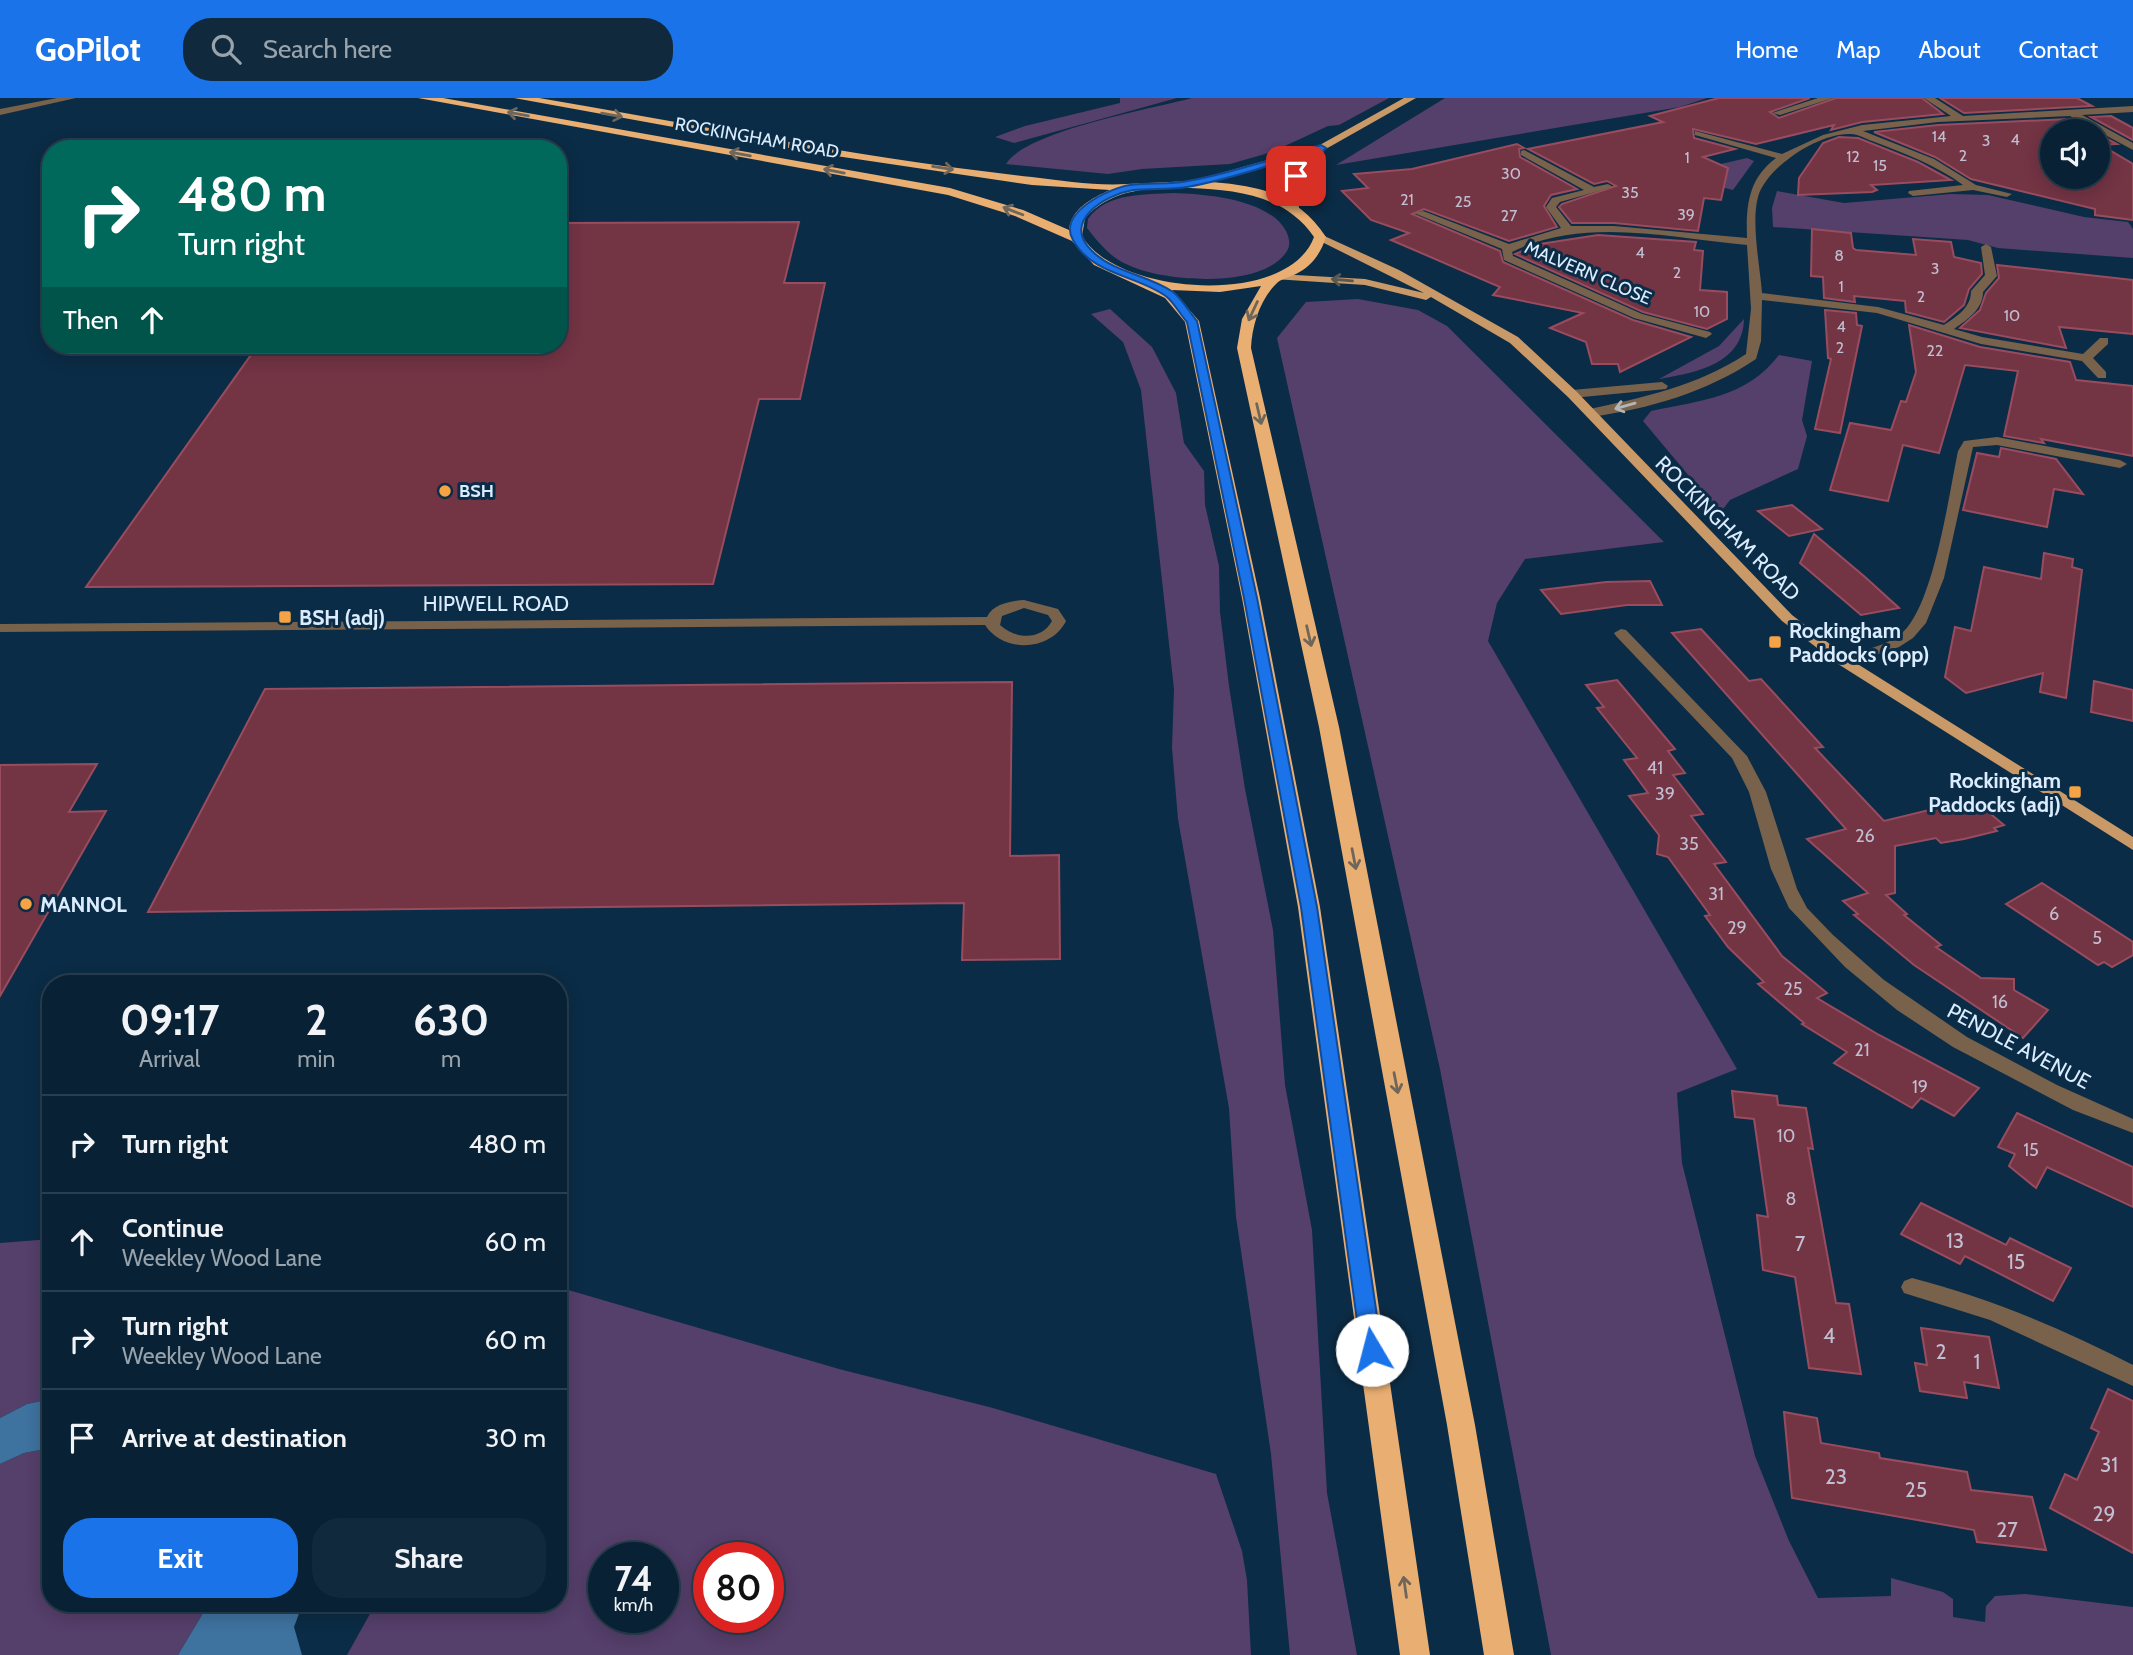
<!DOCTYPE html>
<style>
:root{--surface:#082134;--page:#11293c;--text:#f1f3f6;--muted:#98a3ac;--line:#293e4f;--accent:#1a73e8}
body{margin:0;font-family:Cabin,sans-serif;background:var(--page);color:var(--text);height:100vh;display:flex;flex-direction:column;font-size:26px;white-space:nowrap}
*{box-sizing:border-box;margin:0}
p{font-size:23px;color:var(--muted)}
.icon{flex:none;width:38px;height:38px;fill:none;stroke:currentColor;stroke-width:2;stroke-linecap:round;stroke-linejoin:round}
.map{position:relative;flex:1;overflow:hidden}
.side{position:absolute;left:42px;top:877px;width:525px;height:637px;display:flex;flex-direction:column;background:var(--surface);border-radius:28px;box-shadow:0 4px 18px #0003,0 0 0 2px var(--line)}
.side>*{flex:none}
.guide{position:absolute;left:42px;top:42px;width:525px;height:214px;border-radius:28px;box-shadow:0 4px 18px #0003,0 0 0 2px var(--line);background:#00695c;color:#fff;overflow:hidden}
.fabs{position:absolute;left:2040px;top:21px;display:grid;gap:14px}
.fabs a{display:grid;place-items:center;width:70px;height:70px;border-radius:50%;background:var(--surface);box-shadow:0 4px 18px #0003,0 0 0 2px var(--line);font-size:35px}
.speed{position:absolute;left:588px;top:1444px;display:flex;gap:14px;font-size:35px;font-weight:700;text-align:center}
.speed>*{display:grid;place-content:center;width:91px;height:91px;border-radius:50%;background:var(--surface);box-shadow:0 4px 18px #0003,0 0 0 2px var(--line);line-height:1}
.speed small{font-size:18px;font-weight:400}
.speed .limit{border:10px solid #d22;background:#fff;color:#111}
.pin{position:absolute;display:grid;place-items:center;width:60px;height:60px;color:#fff;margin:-30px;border-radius:14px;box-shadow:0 4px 10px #0006}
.me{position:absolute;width:77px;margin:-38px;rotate:352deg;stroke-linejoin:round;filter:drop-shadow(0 0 5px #0008)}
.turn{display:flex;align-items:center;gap:24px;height:147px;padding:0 21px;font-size:32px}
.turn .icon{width:91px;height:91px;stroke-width:2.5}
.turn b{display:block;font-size:49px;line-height:60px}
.then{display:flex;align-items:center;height:66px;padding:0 21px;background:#0003;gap:14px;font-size:26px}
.eta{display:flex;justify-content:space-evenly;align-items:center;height:119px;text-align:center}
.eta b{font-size:42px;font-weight:700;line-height:49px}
.action{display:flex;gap:14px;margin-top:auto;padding:14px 21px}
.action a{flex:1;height:80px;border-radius:28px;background:var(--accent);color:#fff;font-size:28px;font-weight:700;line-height:80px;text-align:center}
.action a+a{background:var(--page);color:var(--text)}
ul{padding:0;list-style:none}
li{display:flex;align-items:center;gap:21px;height:98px;padding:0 21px;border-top:2px solid var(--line)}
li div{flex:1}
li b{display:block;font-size:26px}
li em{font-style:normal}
header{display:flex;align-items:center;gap:42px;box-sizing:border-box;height:98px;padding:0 35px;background:var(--accent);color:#fff}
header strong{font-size:33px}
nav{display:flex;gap:38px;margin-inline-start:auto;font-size:24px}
.search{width:490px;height:63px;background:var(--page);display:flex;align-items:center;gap:18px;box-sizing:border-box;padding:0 24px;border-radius:28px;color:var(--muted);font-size:26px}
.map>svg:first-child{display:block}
.green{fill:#553f6b;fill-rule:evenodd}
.water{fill:#3e729f}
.building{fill:#733444;stroke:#984c5e;stroke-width:2}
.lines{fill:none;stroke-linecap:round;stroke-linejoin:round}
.minor{fill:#79624b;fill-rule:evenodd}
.major{fill:#c99967;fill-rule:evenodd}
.highway{fill:#e8ae72;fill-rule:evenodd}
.oneway{stroke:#6e665a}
.oneway2{stroke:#575853}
.oneway3{stroke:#b3b5b6}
.route{fill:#1a73e8;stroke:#114b97;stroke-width:2}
.poi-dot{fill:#f5a345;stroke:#0b2c46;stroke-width:2.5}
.labels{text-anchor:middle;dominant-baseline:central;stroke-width:6;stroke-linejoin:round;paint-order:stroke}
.far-number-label{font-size:16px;fill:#c0bed0}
.far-street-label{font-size:18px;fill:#daecfe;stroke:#0b2c46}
.far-poi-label{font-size:18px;font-weight:bold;fill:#daecfe;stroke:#0b2c46;text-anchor:start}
.number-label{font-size:18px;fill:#c0bed0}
.street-label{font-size:21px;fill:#daecfe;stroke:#0b2c46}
.poi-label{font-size:21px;font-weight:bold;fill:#daecfe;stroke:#0b2c46;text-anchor:start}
.near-number-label{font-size:21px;fill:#c0bed0}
</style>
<header>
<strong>GoPilot</strong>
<div class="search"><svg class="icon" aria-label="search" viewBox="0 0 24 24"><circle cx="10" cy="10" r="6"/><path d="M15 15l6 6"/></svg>Search here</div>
<nav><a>Home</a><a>Map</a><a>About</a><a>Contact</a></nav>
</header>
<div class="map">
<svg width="2133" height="1557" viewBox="0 0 2133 1557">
<rect width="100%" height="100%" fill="#0b2c46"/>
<g class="green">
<polygon points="1120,0 1177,0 1014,45 995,39 1025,28 1120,5"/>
<path d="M1192,0H1389L1339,27L1328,28L1272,54L1230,66L1142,71L1108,76L1006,66C1026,33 1151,11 1192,0Z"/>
<polygon points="1445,0 1707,0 1680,9 1336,67"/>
<polygon points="1747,60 1754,63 1733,92 1673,77"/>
<polygon points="1777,93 1844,105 1951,96 1988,97 2084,119 2128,124 2133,131 2133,160 1998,150 1968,142 1773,129 1772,110"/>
<path d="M1174,95C1205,96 1269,101 1286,133C1289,139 1291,147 1287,153C1263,192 1161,184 1126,166C1110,159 1098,144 1087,130L1088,121C1107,94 1144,97 1174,95Z"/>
<polygon points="1358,201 1418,212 1447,228 1664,444 1525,461 1497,505 1488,543 1737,971 1677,995 1682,1065 1755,1358 1789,1443 1818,1500 1891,1498 1891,1480 1943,1494 1953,1501 1953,1519 1985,1524 1986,1508 1995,1498 2025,1496 2133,1509 2133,1557 1551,1557 1440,971 1277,240 1306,204"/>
<polygon points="1110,211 1152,249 1176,295 1184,345 1204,373 1205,407 1219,468 1220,514 1229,588 1245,691 1273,832 1285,987 1312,1132 1327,1395 1357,1557 1290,1557 1271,1356 1236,1119 1229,1010 1178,721 1172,650 1174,591 1141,292 1123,244 1091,216"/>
<path d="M1744,221C1743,266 1695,275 1659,281L1719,248Z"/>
<path d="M1779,257L1812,263L1802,322L1807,338L1798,371L1730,402L1720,415L1643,323L1651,313C1702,302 1746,300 1779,257Z"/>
<polygon points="51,1141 51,1301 27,1306 0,1320 0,1145"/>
<path d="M558,1189L839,1271L993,1310L1216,1376L1242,1453L1247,1482L1251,1557H347L376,1505H558ZM604,1460H663V1519H604ZM709,1460H768V1519H709Z"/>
<polygon points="51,1350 51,1505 209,1505 178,1557 0,1557 0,1366 24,1355"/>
</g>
<g class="water">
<polygon points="51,1301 51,1350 24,1355 0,1366 0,1320 27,1306"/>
<polygon points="209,1505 303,1505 294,1529 302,1557 178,1557"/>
</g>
<g class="building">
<polygon points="1719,0 1810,0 1770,14 1779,20 1836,0 1922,0 1943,16 1862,24 1831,32 1834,27 1756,46 1693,31 1694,40 1735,51 1703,59 1728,70 1721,102 1704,100 1698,133 1614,125 1572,125 1559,109 1562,106 1616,88 1607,83 1594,86 1528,51 1663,24 1650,18"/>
<polygon points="1940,0 2077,0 2092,8 1964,15"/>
<polygon points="2111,18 2133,30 2133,42 2091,19"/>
<polygon points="2069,21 2093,33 2053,33 2053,79 2098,79 2098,36 2117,46 2101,47 2133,66 2133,122 2095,117 2095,111 1971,81 1935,59 1874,34 1938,27"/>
<polygon points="1839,39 1858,40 1918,64 1951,82 1871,87 1877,92 1872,94 1798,97 1799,80 1823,45"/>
<polygon points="1517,46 1524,50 1519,51 1520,59 1577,91 1551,97 1544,108 1557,129 1509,143 1424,111 1412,116 1500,153 1503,164 1633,222 1691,239 1620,274 1618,266 1592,266 1586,244 1550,230 1583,215 1493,197 1500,189 1391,142 1409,135 1371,122 1342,93 1368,90 1354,76 1412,71"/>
<polygon points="799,124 784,185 825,185 800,301 759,301 713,486 86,489 258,247 558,247 558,125"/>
<polygon points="1812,131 1851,135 1853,150 1856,152 1916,157 1913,141 1951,144 1954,159 1981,165 1982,176 1969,191 1964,207 1944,224 1906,214 1905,203 1854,198 1855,204 1824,200 1823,179 1811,178"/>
<polygon points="1598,137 1696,144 1694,152 1703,153 1700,192 1727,194 1727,221 1707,231 1643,214 1515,156 1540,146"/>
<polygon points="1997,167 2133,182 2133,236 2059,229 2066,250 1960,230 1980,212 1986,195 1999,180"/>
<polygon points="1825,212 1856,215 1857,227 1862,228 1840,335 1815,331 1831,261 1828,260"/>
<polygon points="1909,227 1980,249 2070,264 2076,282 2133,288 2133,358 2041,341 2044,345 2004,338 2018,273 1965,267 1939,355 1903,347 1888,403 1830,392 1850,325 1891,332 1901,303 1906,304 1916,274"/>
<polygon points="2001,350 2056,361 2083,396 2054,391 2047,429 1963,412 1977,355 1999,359"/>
<polygon points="1792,407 1822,431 1789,438 1758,413"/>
<polygon points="1814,436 1865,479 1899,510 1861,517 1800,465"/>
<polygon points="2044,455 2073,461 2072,469 2082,472 2066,600 2040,594 2043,575 1966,595 1945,579 1955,529 1971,533 1984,469 2041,481"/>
<polygon points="1650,483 1662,507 1627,507 1561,516 1541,492 1606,484"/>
<polygon points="1701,531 1749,583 1761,581 1823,649 1815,650 1884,723 1962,704 1969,710 1980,707 2004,727 1994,730 1997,733 1964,741 1941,745 1936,740 1895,748 1895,795 1886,797 1907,816 1904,817 1941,847 1936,849 1981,880 2014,881 2014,892 2048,912 2023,940 1914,867 1854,817 1858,816 1843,803 1868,795 1807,741 1846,731 1672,535"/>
<polygon points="1617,582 1675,651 1668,653 1685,675 1673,677 1703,716 1691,718 1726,764 1714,766 1782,858 1827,895 1817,900 1879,937 1979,990 1954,1018 1921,1000 1912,1010 1834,965 1847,954 1802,926 1804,925 1758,886 1764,884 1728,849 1705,818 1710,817 1668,759 1657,756 1659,737 1629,698 1648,695 1624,662 1637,660 1597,610 1604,609 1586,587"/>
<polygon points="2094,583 2133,592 2133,623 2091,614"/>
<polygon points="1012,584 1010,758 1059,757 1060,861 962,862 964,805 148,814 265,591"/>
<polygon points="97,666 69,714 106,713 0,898 0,667"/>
<polygon points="2042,785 2133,844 2133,857 2112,869 2104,864 2098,867 2006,806"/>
<polygon points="1732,993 1777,998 1778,1007 1806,1010 1813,1051 1808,1050 1836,1205 1849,1206 1861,1276 1809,1270 1795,1179 1763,1172 1757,1117 1768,1119 1754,1021 1735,1019"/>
<polygon points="2017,1015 2133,1069 2133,1109 2047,1069 2036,1090 2009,1068 2015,1056 1998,1049"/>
<polygon points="1921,1105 2006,1147 2010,1140 2071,1170 2053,1203 1965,1158 1960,1166 1901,1136"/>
<polygon points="1921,1230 1989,1239 1999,1290 1964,1284 1967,1300 1920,1293 1915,1265 1927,1267"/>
<polygon points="2108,1291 2133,1303 2133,1455 2050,1410 2065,1376 2077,1382 2099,1334 2091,1330"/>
<polygon points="1784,1314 1817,1320 1821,1345 1879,1355 1880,1360 1967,1374 1971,1392 2032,1399 2046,1452 1977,1444 1974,1432 1792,1400"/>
</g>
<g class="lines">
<g class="minor">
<polygon points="57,0 76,0 0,17 0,11"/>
<polygon points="1818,0 1833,0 1780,17 1772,15"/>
<path d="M1924,0H1935L1963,18L2133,8V14L2082,17L2133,45V52L2070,18L1938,24L1863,33L1934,61L1976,87L2012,96L2007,99L1973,92L1913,98L1908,95L1909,93L1963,87C1936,67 1904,55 1872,43C1866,41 1858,36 1851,36C1820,34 1766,69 1758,99C1751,125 1760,168 1762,195L1878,209L1944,227C1957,218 1971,210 1971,193L1985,177L1981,149L1986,146L1991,149L1997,178L1983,194C1983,211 1968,221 1954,231L1982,239L2083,256L2100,240H2108V246L2093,260L2106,274V280H2098L2082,263L1981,246L1877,215L1762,202L1761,243L1756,261C1707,294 1649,311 1590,319L1586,318V312C1643,299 1696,289 1746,256L1751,211L1747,147C1671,140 1583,118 1512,154L1513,158L1642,216L1710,234L1712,236L1706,240L1634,220L1504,162L1502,151L1414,115L1423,113L1509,146L1561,130L1546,109L1552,100L1584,92L1521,57V53L1524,52L1594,89L1608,86L1613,89L1560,104L1556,109L1571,128H1614L1747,140C1746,108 1748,81 1776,60L1695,37V33L1782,56L1823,37L1862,27L1951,18Z"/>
<polygon points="1662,284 1668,288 1666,291 1572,300 1566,296 1572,292"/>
<path d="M1997,339L2120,362L2127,366L2120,370L1997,347L1973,349L1944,480L1926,525L1913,540L1899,549L1848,566H1838L1835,563L1838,560C1859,553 1886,549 1903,534C1934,505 1949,396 1958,353L1964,343Z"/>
<path d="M1024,502L1058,511L1066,523C1051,553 1004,556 985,527L0,534V526L987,519C993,506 1011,503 1024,502ZM1024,510L1048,517L1052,523C1041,543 1015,541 1000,527L1002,518Z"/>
<polygon points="1621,531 1626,532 1747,658 1766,694 1797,791 1807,810 1833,837 1884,882 1967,939 2057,987 2133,1021 2133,1035 2073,1012 1953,949 1897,912 1845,869 1789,810 1771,771 1749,694 1732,660 1616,538 1614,535"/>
<path d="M1912,1180C1990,1200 2062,1231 2133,1267V1288L1990,1222L1904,1195L1901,1189L1904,1183Z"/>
</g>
<g class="major">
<path d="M1404,0H1416L1324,52L1299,83V113L1290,111C1284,85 1295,74 1312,56L1187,89L1182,86L1318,48Z"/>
<polygon points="1320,136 1399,172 1518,239 1576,293 1792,517 1848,560 2133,739 2133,752 1838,566 1782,523 1568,299 1510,245 1431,199 1426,202 1365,187 1274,181 1272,179 1278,176 1365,181 1424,195 1316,141 1315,139"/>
</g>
<path class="highway" d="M418,0H443L950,90L1023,112L1069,132C1071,111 1092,100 1110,92L1032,87L816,55L514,0H539C703,28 867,61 1032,79C1063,83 1097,88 1127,86C1171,84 1211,80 1254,90C1286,97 1308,112 1326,139C1321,155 1312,168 1296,176C1290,179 1281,181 1277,185C1260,201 1252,228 1251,250L1339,629L1475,1327L1514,1557H1484L1447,1327L1319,629L1237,250L1242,221L1261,188L1220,194L1172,192L1199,223L1260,500L1320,809L1430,1557H1400L1298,809L1242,500L1185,224L1165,200L1094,167L1072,143L1015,118L948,97ZM1190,90C1237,92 1285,97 1314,139C1288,210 1116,197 1082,138L1085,120C1112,90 1152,89 1190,90Z"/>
</g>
<defs><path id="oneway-shaft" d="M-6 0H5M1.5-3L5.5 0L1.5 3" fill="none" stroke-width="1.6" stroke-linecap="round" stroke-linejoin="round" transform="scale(1.75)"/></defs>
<g class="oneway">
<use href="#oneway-shaft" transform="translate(518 16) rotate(-170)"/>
<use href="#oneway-shaft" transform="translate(612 17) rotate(10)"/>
<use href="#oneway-shaft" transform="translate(740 56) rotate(-170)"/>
<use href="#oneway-shaft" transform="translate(943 70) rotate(9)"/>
<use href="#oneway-shaft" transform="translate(834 73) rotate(-169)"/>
<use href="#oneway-shaft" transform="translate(1013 113) rotate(-159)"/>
<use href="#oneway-shaft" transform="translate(1253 213) rotate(115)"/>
<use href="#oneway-shaft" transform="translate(1259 316) rotate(77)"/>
<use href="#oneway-shaft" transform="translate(1309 538) rotate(77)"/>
<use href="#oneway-shaft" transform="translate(1354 761) rotate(79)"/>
<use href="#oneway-shaft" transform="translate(1396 985) rotate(79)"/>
<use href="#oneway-shaft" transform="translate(1405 1489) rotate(-98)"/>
</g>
<use class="oneway2" href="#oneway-shaft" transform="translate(1342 182) rotate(-175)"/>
<use class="oneway3" href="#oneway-shaft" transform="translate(1625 308) rotate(164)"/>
<path class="route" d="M1321,47L1326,50L1299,80L1291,78L1312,55C1271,66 1229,82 1187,89C1169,92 1151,90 1133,92C1104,97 1061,124 1092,153C1114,175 1149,177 1173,194C1182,201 1190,215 1197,223L1257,500L1317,809L1382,1252L1379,1258L1372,1261L1364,1258L1361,1252L1301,809L1244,500L1187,224C1180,216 1174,205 1167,199C1138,177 1093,178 1073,142C1057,115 1109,90 1130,87C1149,84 1169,87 1188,83C1233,75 1277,59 1321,47Z"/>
<g class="poi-dot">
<circle cx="445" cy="393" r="7"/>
<rect x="278" y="512" width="14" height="14" rx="3.5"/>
<rect x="1768" y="537" width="14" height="14" rx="3.5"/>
<rect x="2068" y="687" width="14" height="14" rx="3.5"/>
<circle cx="26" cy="806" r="7"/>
</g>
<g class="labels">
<g class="far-number-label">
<text x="1939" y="38">14</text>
<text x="2015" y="41">4</text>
<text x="1986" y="42">3</text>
<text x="1963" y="57">2</text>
<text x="1853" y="58">12</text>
<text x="1687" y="59">1</text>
<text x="1880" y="67">15</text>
<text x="1511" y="75">30</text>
<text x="1630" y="94">35</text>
<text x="1407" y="101">21</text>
<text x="1463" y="103">25</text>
<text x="1686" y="116">39</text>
<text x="1509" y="117">27</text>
<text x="1640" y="154">4</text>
<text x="1839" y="157">8</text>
<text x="1935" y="170">3</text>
<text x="1677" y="174">2</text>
<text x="1841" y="188">1</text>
<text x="1921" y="198">2</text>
<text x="1702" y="213">10</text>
<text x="2012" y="217">10</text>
<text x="1841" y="228">4</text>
<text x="1840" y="249">2</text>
<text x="1935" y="252">22</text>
</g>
<g class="far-street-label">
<text transform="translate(757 40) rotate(10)">ROCKINGHAM ROAD</text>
<text transform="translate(1588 175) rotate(23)">MALVERN CLOSE</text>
</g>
<g class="far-poi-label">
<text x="459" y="393">BSH</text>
</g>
<g class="number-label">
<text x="1655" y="670">41</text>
<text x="1665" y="696">39</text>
<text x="1865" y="738">26</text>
<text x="1689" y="746">35</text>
<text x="1716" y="796">31</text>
<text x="2054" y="816">6</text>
<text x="1737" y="830">29</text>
<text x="2097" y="840">5</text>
<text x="1793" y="891">25</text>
<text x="2000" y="904">16</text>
<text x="1862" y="952">21</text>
<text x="1920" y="989">19</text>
<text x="1786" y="1038">10</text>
<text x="2031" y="1052">15</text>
<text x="1791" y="1101">8</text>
</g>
<g class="street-label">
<text transform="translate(1728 430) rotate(45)">ROCKINGHAM ROAD</text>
<text x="496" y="505">HIPWELL ROAD</text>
<text transform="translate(2019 948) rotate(28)">PENDLE AVENUE</text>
</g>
<g class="poi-label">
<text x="299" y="519">BSH (adj)</text>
<text x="1789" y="532">Rockingham<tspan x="1789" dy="24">Paddocks (opp)</tspan></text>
<text x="2061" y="682" text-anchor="end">Rockingham<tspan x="2061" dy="24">Paddocks (adj)</tspan></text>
<text x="40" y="806">MANNOL</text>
</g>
<g class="near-number-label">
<text x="1955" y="1142">13</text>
<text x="1800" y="1145">7</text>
<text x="2016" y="1163">15</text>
<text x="1829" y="1237">4</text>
<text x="1941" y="1253">2</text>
<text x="1977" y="1263">1</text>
<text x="2109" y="1366">31</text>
<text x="1836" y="1378">23</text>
<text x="1916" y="1391">25</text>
<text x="2104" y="1415">29</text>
<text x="2007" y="1431">27</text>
</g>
</g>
</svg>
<div class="fabs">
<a><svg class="icon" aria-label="sound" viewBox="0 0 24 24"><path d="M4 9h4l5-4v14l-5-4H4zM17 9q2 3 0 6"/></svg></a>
</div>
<div class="speed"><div>74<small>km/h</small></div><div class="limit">80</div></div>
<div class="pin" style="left:1296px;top:78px;background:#d93025"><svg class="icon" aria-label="arrive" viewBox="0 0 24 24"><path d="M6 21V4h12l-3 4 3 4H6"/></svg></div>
<svg class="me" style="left:1372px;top:1252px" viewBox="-20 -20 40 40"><circle r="19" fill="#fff"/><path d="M0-13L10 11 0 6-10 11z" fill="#1a73e8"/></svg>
<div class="guide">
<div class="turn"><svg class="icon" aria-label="right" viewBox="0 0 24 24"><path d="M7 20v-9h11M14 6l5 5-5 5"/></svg><div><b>480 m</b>Turn right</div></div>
<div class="then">Then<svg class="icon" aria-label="ahead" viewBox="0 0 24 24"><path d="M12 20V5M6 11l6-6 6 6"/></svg></div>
</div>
<section class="side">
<div class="eta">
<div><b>09:17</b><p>Arrival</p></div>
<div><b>2</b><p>min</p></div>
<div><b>630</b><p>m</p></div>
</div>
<ul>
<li><svg class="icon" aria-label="right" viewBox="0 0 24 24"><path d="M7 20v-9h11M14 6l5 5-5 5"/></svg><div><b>Turn right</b></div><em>480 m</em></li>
<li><svg class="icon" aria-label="ahead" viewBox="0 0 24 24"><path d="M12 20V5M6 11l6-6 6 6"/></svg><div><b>Continue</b><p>Weekley Wood Lane</p></div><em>60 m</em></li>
<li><svg class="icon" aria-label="right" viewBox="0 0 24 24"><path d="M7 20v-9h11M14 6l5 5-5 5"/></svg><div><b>Turn right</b><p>Weekley Wood Lane</p></div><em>60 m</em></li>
<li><svg class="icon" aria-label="arrive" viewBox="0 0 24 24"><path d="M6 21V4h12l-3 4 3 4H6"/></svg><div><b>Arrive at destination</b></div><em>30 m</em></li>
</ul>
<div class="action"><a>Exit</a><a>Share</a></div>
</section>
</div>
